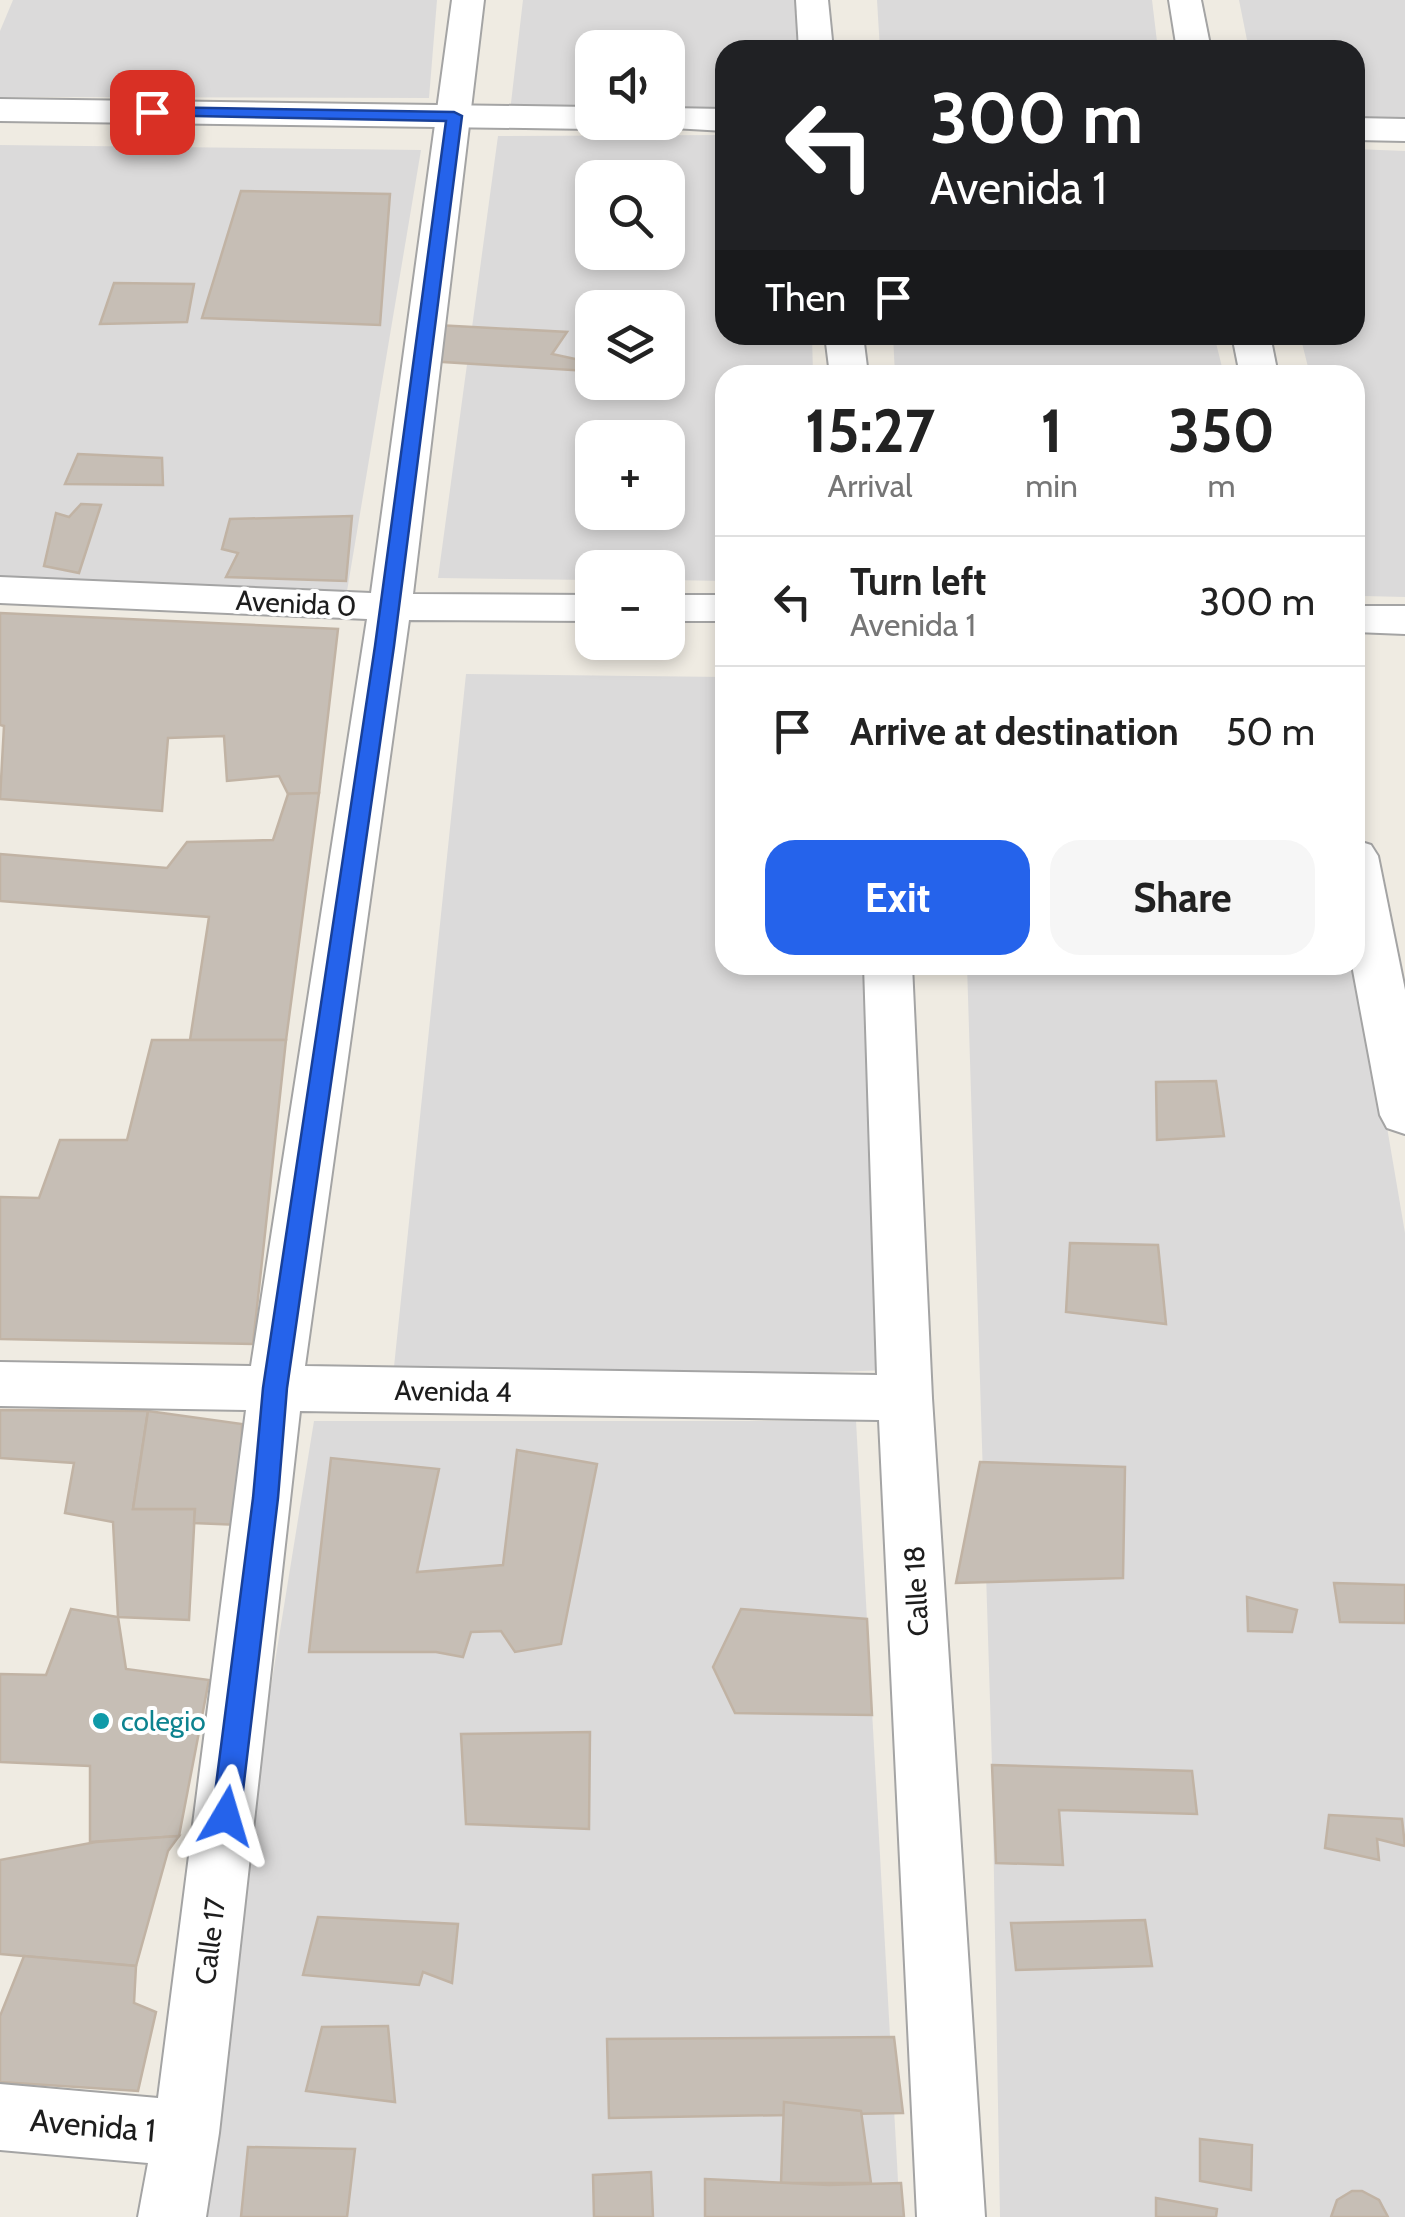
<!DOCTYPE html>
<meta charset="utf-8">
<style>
:root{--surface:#fff;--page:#f6f6f6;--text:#222;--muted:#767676;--line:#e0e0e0;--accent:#2563eb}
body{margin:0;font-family:Cabin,sans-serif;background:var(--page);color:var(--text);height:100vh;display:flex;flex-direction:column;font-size:38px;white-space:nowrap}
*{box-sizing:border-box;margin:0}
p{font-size:32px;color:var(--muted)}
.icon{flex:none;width:55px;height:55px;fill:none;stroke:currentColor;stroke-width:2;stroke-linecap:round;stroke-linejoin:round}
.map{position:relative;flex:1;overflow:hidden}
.drawer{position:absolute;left:715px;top:365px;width:650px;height:610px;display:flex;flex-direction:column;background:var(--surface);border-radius:30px;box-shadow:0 5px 15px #0003}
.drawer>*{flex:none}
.top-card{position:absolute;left:715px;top:40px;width:650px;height:305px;border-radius:30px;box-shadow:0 5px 15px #0003;background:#202124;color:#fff;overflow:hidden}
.fabs{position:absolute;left:575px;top:30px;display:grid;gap:20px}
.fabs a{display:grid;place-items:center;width:110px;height:110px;border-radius:20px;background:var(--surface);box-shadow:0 5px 15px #0003;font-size:50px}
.pin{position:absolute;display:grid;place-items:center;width:85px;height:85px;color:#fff;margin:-42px;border-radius:20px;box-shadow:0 5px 15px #0006}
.me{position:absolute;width:110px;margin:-55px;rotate:7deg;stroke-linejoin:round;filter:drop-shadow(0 0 8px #0008)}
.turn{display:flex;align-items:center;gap:35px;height:210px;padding:0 50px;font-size:45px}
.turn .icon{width:130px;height:130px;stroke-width:2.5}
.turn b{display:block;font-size:70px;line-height:85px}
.then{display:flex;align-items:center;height:95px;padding:0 50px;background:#0003;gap:20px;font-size:38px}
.eta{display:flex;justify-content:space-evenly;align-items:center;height:170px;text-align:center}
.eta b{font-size:60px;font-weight:700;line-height:70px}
.primary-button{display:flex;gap:20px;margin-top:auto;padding:20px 50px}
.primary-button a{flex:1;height:115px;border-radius:30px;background:var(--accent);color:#fff;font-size:40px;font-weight:700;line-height:115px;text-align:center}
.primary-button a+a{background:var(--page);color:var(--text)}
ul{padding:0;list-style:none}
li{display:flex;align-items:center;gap:30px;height:130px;padding:0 50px;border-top:2px solid var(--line)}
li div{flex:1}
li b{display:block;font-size:38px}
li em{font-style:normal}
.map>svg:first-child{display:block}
.residential{fill:#dbdada;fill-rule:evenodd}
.building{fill:#c6beb5;stroke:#c1b3a4;stroke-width:2.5}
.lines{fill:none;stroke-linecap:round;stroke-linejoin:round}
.minor-casing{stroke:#a4a4a4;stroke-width:4}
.tertiary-casing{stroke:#a4a4a4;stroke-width:4}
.minor{fill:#fff;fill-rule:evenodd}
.tertiary{fill:#fff;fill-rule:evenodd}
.route{fill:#2563eb;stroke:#184099;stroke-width:2.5}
.culture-dot{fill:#0f9aa8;stroke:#fff;stroke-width:4}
.labels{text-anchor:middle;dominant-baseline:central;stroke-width:8;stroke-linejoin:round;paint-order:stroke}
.street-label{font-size:28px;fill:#1d1d1d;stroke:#fff}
.culture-label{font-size:28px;fill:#0d838f;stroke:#fff;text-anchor:start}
.near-street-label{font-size:32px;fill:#1d1d1d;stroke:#fff}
</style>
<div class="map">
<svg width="1405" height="2217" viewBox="0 0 1405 2217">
<rect width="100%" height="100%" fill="#efebe2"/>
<g class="residential">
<polygon points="13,0 437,0 429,98 0,97 0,31"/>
<polygon points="523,0 803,0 807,50 725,50 725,120 668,120 668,48 592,48 592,120 509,120"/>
<polygon points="877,0 1152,0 1158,50 880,50"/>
<polygon points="1239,0 1405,0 1405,134 1355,133 1355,50 1249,50"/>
<path d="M725,135V335H812L813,375H725V581L668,580V568H592V580L438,578L498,136ZM592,178H668V252H592ZM592,308H668V382H592ZM592,438H668V512H592Z"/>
<polygon points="0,145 421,150 345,603 0,583"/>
<polygon points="1355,149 1405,151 1405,597 1363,596 1355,563 1355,375 1310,375 1300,335 1355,335"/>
<polygon points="893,335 1214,335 1224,375 895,375"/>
<polygon points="466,674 725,677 725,965 867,965 891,1370 392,1386"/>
<polygon points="1355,939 1405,1233 1405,2217 1000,2217 992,1765 967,965 1355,965"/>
<polygon points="314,1421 856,1421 900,2217 185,2217"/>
</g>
<g class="building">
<polygon points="241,191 390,194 380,325 202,318"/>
<polygon points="114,283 194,284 187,322 100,324"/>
<polygon points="436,325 567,332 552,354 589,362 587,371 428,361"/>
<polygon points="78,454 162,458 163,485 65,484"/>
<polygon points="81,504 101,505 79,573 44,566 56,513 69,517"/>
<polygon points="352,516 346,581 226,577 238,553 222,549 230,519"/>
<polygon points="0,613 338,629 319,793 288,794 279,776 227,781 224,736 168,738 162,811 0,799 4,726 0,725"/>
<polygon points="319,793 286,1040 190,1040 209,917 0,901 0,854 167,868 187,842 273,840 288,794"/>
<polygon points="152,1040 286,1040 253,1344 0,1339 0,1197 39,1198 60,1140 127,1140"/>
<polygon points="1216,1081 1224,1136 1157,1140 1156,1082"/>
<polygon points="1070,1243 1158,1245 1166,1324 1066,1312"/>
<polygon points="0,1410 148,1411 133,1509 195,1509 189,1620 118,1617 113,1522 65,1513 74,1463 0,1458"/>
<polygon points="148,1411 242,1424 240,1525 194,1523 195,1509 133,1509"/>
<polygon points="517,1450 597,1464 561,1644 515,1652 501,1631 471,1632 463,1657 436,1652 309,1652 331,1458 439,1469 417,1572 503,1565"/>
<polygon points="980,1462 1125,1467 1123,1578 956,1583"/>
<polygon points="1334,1583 1405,1585 1405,1623 1340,1622"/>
<polygon points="1247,1597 1297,1610 1292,1632 1248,1631"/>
<polygon points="71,1609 118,1617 126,1669 209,1680 179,1836 90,1842 90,1766 0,1762 0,1674 46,1675"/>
<polygon points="741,1609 867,1619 872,1715 735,1713 713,1667"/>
<polygon points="590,1732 589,1829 466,1824 461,1734"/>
<polygon points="992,1765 1192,1771 1197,1814 1059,1810 1063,1865 996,1863"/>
<polygon points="1329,1815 1402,1819 1405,1846 1377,1839 1379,1860 1325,1848"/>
<polygon points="179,1836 168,1851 136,1966 0,1954 0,1860 96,1842"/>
<polygon points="318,1917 458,1924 452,1983 423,1972 419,1985 303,1975"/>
<polygon points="1145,1920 1152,1966 1016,1970 1011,1923"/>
<polygon points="24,1956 136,1966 134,2003 156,2012 138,2091 0,2082 0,2016"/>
<polygon points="388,2026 395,2102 306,2091 322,2027"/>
<polygon points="894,2037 903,2113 609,2118 607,2039"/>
<polygon points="784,2102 861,2111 871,2183 781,2183"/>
<polygon points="1200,2139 1252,2145 1251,2190 1200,2181"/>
<polygon points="248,2147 355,2149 347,2217 241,2217"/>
<polygon points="651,2172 653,2217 594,2217 593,2175"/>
<polygon points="705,2179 829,2185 901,2183 904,2217 705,2217"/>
<polygon points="1352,2191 1362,2191 1379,2200 1388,2217 1331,2217 1337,2200"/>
<polygon points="1156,2198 1217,2209 1216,2217 1156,2217"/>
</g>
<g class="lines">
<defs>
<g id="minor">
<polygon points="452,0 484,0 413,594 592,595 592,621 409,620 305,1366 877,1375 864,965 912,965 932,1398 985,2217 917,2217 879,1420 300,1411 219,2133 206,2217 138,2217 148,2163 0,2150 0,2084 158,2098 246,1410 0,1406 0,1362 251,1366 367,619 0,603 0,577 371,593"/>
<polygon points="796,0 828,0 833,50 799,50"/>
<polygon points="1169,0 1201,0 1211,50 1177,50"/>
<polygon points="825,335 863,335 868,375 830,375"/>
<polygon points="1232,335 1270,335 1278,375 1240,375"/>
<rect x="668" y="595" width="57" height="26"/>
<polygon points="1355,606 1405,606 1405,634 1355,632"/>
<polygon points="1355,840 1371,845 1378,856 1405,990 1405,1134 1387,1128 1380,1115 1352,965"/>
</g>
<g id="tertiary">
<polygon points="0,99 592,107 592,122 608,122 592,129 0,121"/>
<polygon points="668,108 725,109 725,131 655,127 651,122 668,122"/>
<polygon points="1355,118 1405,119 1405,141 1355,140"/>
</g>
</defs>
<use href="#minor" class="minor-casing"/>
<use href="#tertiary" class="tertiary-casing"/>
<use href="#minor" class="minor"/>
<use href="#tertiary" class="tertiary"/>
</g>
<polygon class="route" points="152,107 454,112 462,116 394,646 287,1388 278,1498 240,1816 236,1825 226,1829 216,1825 212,1816 253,1498 263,1388 375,646 446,121 146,115 146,109"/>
<circle class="culture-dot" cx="101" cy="1721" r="10"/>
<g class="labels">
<g class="street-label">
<text transform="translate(296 603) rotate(3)">Avenida 0</text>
<text transform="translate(453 1391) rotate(1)">Avenida 4</text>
<text transform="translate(916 1591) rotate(-93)">Calle 18</text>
<text transform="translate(210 1941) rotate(-83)">Calle 17</text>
</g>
<g class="culture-label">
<text x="121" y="1721">colegio</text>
</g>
<g class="near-street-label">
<text transform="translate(93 2125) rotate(5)">Avenida 1</text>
</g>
</g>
</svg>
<div class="fabs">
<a><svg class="icon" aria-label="sound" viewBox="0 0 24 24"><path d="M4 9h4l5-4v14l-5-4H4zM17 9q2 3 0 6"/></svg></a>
<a><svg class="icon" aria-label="search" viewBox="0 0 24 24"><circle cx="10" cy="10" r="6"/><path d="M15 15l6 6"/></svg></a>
<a><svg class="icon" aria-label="layers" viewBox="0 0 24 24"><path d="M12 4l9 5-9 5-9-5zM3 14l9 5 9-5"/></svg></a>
<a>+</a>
<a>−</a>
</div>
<div class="pin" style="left:152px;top:112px;background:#d93025"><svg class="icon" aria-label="arrive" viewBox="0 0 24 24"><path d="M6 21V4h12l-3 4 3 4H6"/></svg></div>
<svg class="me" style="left:226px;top:1816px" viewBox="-20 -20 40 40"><path d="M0-17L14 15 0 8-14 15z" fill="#2563eb" stroke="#fff" stroke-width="4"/></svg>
<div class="top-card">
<div class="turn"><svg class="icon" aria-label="left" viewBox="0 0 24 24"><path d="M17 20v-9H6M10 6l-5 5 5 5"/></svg><div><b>300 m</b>Avenida 1</div></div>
<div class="then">Then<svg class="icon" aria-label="arrive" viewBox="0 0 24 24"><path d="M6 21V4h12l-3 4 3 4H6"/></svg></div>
</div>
<section class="drawer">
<div class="eta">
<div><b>15:27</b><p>Arrival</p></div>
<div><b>1</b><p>min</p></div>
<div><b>350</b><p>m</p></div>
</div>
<ul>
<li><svg class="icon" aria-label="left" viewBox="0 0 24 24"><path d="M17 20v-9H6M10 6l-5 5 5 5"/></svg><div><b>Turn left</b><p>Avenida 1</p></div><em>300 m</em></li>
<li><svg class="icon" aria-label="arrive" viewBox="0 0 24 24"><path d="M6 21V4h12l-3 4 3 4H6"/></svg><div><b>Arrive at destination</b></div><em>50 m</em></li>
</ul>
<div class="primary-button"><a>Exit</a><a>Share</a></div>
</section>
</div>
